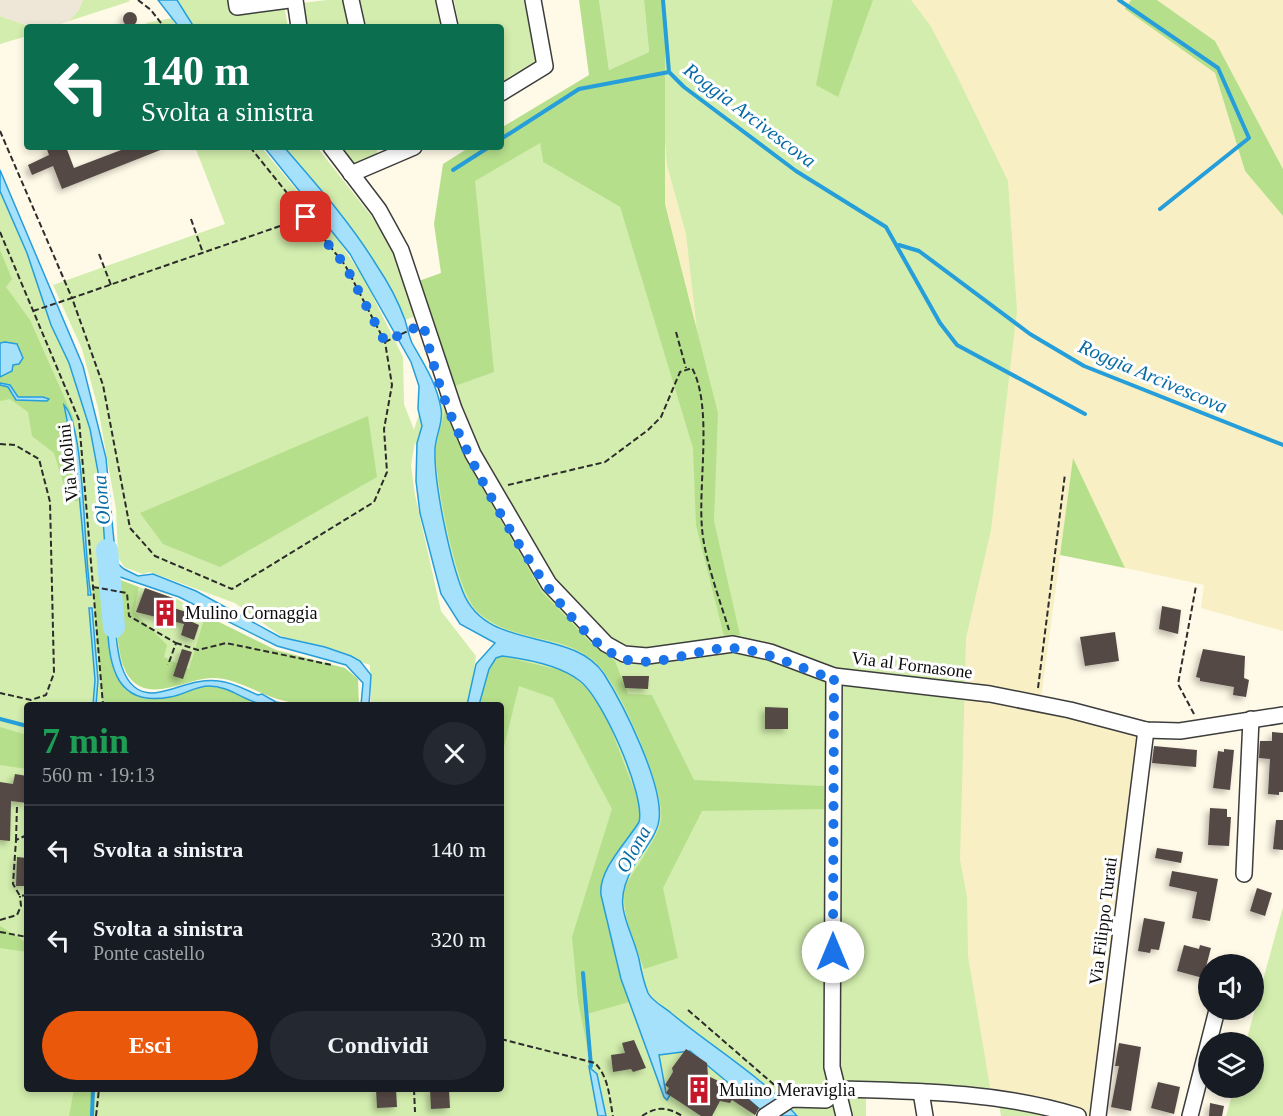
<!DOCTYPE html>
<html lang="it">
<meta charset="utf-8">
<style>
:root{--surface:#171b24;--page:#242831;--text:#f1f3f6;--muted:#9ea1a6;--line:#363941;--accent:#ea580c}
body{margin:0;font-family:Georgia,serif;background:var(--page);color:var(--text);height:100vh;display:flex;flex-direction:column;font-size:22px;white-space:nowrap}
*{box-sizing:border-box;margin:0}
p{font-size:20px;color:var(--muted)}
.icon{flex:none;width:33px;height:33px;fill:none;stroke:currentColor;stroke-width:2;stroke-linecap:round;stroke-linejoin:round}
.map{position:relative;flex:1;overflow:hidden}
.side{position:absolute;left:24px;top:702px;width:480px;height:390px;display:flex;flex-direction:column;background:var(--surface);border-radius:6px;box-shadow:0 3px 9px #0003}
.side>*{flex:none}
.guide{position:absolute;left:24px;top:24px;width:480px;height:126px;border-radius:6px;box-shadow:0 3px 9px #0003;background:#0b6e4f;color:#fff;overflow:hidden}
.controls{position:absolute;left:1198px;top:954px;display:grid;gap:12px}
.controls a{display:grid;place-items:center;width:66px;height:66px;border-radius:50%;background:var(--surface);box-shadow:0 3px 9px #0003;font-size:30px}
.pin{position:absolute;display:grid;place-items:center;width:51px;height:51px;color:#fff;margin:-26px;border-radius:12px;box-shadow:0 3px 9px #0006}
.me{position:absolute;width:66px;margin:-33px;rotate:0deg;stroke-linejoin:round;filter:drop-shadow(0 0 4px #0008)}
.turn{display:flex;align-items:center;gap:21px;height:126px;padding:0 18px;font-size:27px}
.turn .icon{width:78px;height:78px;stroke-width:2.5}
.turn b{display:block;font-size:42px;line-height:51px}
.round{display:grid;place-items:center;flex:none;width:63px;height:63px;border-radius:32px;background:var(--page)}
.head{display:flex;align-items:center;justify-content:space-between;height:102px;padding:0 18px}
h1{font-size:36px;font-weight:700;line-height:45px;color:#1e9e55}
.primary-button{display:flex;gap:12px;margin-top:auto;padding:12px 18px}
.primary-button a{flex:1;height:69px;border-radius:36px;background:var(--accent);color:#fff;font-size:24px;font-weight:700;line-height:69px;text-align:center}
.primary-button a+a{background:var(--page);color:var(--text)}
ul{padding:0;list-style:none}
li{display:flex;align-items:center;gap:18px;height:90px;padding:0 18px;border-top:2px solid var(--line)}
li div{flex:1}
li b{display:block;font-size:22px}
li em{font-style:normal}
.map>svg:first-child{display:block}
.farmland{fill:#f8f0c4}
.green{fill:#d2edad}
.forest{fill:#b6df8b}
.plaza{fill:#eee7d7}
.water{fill:#a6e1fc;stroke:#269eda;stroke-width:1.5}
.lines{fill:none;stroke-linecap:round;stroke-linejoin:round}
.stream{stroke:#269eda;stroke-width:4}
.river{stroke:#a6e1fc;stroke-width:22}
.building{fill:#544a45;filter:url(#shadow)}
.minor-casing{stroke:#3d3d3d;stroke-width:18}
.path{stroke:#2c2c2c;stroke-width:2;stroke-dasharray:6 3;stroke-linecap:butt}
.minor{stroke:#fff;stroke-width:15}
.route{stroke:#1a73e8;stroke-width:10;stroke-dasharray:0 18}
.labels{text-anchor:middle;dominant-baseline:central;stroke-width:6;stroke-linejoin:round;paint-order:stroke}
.street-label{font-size:18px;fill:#0a0a0a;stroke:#fff}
.poi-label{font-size:18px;fill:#0a0a0a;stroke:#fff;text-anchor:start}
.water-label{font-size:20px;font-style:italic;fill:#096ba6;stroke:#fff}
</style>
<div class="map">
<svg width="1283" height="1116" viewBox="0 0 1283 1116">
<defs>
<filter id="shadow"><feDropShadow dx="-3.5" dy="3.5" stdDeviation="3" flood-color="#0004"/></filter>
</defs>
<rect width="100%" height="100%" fill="#fff9e7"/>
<g class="farmland">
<polygon points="665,0 1131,0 1126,9 1215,73 1245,171 1283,216 1283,631 1201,608 1204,585 1125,568 1073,459 1041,699 844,667 718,413 665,204"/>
<polygon points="1157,0 1283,0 1283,169 1215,41"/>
<polygon points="834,676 990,694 1146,730 1098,1116 1078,1116 990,1098"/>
</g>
<g class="green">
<polygon points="83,0 127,0 131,1 69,21 78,11"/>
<polygon points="177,0 283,0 288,27 194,27"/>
<polygon points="327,0 347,0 352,27 305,27 302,3"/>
<polygon points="359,0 438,0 443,27 364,27"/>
<polygon points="454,0 524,0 536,61 501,83 501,27 459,27"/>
<polygon points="599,0 644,0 649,52 609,70"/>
<polygon points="654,0 911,0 930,25 956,74 1008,181 1017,311 991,530 966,638 960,860 967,897 968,956 993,1105 866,1096 866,1116 0,1116 0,170 25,233 87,417 113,557 116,636 123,666 115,670 135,696 284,705 27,705 27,1089 501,1089 501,705 474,705 500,644 442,590 434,501 415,442 411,465 415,495 441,611 476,656 468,705 371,705 370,665 281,636 235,603 150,572 143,574 124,567 118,557 116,509 98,408 82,349 53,285 225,224 195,147 261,147 338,240 363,277 403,357 404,404 414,430 423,401 452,393 450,388 493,372 474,181 540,142 543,162 620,207 691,439 709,436 686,234 667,165"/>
<polygon points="0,16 32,27 27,27 27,36 0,44"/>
<polygon points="172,18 176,27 148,27 146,23"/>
<path d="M284,147H317L372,217L394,250L419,315L405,320C374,254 331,201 284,147Z"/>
<polygon points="338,147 376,147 378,157 353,169"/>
<polygon points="139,587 177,599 205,615 189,669 163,657 133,613"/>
<polygon points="1283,907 1283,1116 1226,1116 1234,1088 1254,1088 1254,1042 1246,1042"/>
<polygon points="998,1100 1078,1116 1001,1116"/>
</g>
<g class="forest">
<polygon points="579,0 599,0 609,70 649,52 644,0 665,0 665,204 718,413 714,521 740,635 724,636 696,525 693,448 620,207 543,162 540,143 475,181 494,372 450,388 416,282 441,273 434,224 443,164 470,147 501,147 501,128 589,75"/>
<polygon points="833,0 873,0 838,97 816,85"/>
<polygon points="1131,0 1157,0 1215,41 1283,169 1283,216 1245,171 1215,73 1125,9"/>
<polygon points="0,250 12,279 6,287 30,320 74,419 75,443 66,406 64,408 77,470 78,501 69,501 54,453 32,436 28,412 10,399 0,401 0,377 12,371 9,344 0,343"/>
<path d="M445,411L466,460L542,592L592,644L615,661L628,694L652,695L694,780L824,786L825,809L702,811L663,888L678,958L644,969C636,945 620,913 625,887C634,869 658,839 661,820C665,789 621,689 599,666C594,659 581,652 573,648C540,635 504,637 477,611C456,591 435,481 436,450C437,437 442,423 445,411Z"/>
<polygon points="368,416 377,477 220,567 163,544 140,513"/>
<polygon points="1073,458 1125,568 1060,555"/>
<path d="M118,579L139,587L134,612L167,645L164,657L189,669L205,615L276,650L345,668L358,679L359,705C332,705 306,707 281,700C258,694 235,677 211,678C185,679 149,704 129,677C115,658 116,606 113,582Z"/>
<polygon points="93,587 105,589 110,656 115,674 125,690 144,699 208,686 227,689 262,705 103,705"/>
<polygon points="502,656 567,672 593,693 606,716 640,805 639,821 631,836 606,920 629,1002 587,1014 591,1066 578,1001 572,937 612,809 553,698 519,686 501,759 501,705 479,705 489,669 496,657"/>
<polygon points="0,727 27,735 27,769 0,765"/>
<polygon points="0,926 27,943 27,952 0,948"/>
<polygon points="74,1089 94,1089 91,1116 69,1116"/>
</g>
<polygon class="plaza" points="0,0 83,0 78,11 69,21 53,27 32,27 0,16"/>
<g class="water">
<polygon points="158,0 177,0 194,27 179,27"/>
<path d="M264,147H284C316,184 351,223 377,266C388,282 398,301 405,320C407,327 409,336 412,343C424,364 437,384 441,409C444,422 435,436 435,450C434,485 450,560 463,592C487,653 572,626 604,674C623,704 664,785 659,820C657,836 641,853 633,867C611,907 629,920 639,959C641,970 644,983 648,993C653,1002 664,1007 671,1013C712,1047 761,1076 797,1116H772L761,1110L690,1051L659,1055L666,1093L670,1095L667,1100L664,1097L621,979L601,895C598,870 627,842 639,822C646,796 602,697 580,681C561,666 526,659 502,656L496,658L489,669L479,705H467L476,664L495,643L460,624L441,594L420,513L416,481L417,443L422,426L418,409L419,386L411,362L350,254Z"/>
<polygon points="0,170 83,366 106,458 116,562 124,569 138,576 153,574 196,591 280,637 325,647 351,656 360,661 371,675 369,705 361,705 363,683 346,665 277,646 179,597 117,576 115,579 107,579 101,488 90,429 69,363 51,325 27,253 0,191"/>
<polygon points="5,342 17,344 23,358 19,364 13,365 12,371 0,377 0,343"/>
<polygon points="0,383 10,385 18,397 43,397 49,399 47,401 16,400 8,387 0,385"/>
<path d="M64,405C86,427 83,558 91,595H88V591L77,471Z"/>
<path d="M106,598H114C116,627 112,702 160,692C179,688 199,678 219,681C232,682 246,690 258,695L262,694L276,702L293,705C283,705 271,707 261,704C243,700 229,686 209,686C195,686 184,695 170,697C103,710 109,643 106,598Z"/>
<polygon points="89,608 92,608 98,680 96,705 93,705 95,680"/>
<polygon points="589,1067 597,1074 606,1116 598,1116"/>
</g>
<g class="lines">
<g class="stream">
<polyline points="663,0 669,72"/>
<polyline points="1119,0 1218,68 1249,138 1160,209"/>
<polyline points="501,139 579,89 669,72 684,87 796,171 886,227 940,323 957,345 1085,414"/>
<polyline points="453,170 489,147"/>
<polyline points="899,245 919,251 1030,334 1084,366 1283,445"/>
<polyline points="0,719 27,726"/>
<polyline points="583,973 591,1066"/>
<polyline points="92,1116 93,1089"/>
</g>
<polyline class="river" points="107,550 114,627"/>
</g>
<g class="building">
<circle cx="130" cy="19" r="7"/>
<polygon points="46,147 66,147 74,168 129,147 168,147 62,189 53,166 32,175 28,165 49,155"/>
<polygon points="145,588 173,598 171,607 192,614 190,621 199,625 194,640 181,635 184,624 136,612"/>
<polygon points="1162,606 1181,610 1178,634 1159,629"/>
<polygon points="1115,632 1119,661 1085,666 1080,637"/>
<polygon points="182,649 192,652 183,679 173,676"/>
<polygon points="1203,649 1245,656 1244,678 1249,680 1246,697 1233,695 1234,687 1200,681 1200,678 1196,677"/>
<polygon points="622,676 649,676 648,689 625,688"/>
<polygon points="765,707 788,708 788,729 765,729"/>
<polygon points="1272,732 1283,733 1283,792 1279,792 1279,795 1268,794 1270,759 1259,758 1260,741 1272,741"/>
<polygon points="1154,746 1197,750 1196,767 1152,763"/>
<polygon points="1224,749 1234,750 1230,790 1213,788 1218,751 1224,752"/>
<polygon points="15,774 27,776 27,803 11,801 10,841 0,840 0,782 13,784"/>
<polygon points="1210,808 1227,809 1227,817 1231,817 1229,846 1208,845"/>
<polygon points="1276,820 1283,820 1283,850 1273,849"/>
<polygon points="1157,848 1183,852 1181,863 1155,858"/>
<polygon points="17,857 27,858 27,886 16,886"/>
<polygon points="1172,871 1218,879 1210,921 1192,918 1197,892 1169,886"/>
<polygon points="1257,888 1272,893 1265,916 1250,911"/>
<polygon points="1144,918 1165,922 1159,950 1151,949 1150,953 1138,951"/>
<polygon points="1184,945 1199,949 1200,945 1211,948 1203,978 1177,971"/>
<polygon points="634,1040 646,1068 633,1072 631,1069 613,1072 611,1055 625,1053 622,1043"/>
<polygon points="1119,1043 1141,1047 1131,1111 1111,1107 1119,1066 1115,1066"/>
<polygon points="686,1049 707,1063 708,1076 731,1087 734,1086 759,1108 755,1115 732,1100 730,1103 720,1101 712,1116 701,1116 666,1093 669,1088 665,1085 673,1072 672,1068"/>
<polygon points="1158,1082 1180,1087 1174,1114 1151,1108"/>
<polygon points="376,1089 396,1089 397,1107 377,1108"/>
<polygon points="430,1089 449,1089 450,1108 431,1109"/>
<polygon points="1210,1103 1224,1106 1222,1116 1209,1116"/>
</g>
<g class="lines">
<defs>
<g id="minor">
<polyline points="236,0 237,7 289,0"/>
<polyline points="295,0 299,27"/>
<polyline points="351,0 357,27"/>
<polyline points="444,0 450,27"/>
<polyline points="501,93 545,66 533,0"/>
<polyline points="331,147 379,210 401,250 454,409 473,454 549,584 606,644 624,654 647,656 733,644 770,652 834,676 990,694 1070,710 1146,730 1180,731 1283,715"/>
<polyline points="351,174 414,147"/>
<polyline points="834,676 832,1067 844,1116"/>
<polyline points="1244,874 1251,719"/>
<path d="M839,1089C918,1091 1002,1092 1078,1116"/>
<polyline points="921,1092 925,1116"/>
<polyline points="765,1116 791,1099 826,1100 839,1089"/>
<polyline points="1098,1116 1146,730"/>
<polyline points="1190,1116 1217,1010"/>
</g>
</defs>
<use href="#minor" class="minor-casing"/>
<g class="path">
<polyline points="138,0 151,10 164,27"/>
<polyline points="0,131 72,298 306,217"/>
<polyline points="191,219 203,253"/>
<polyline points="0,232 79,420 103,705"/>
<polyline points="99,254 111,285"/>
<polyline points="33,311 72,298 103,385 130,528 155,556 232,589 374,502 387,472 384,429 392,385 385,342 345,265 250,147"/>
<polyline points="676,332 686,368"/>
<polyline points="385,342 412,329"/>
<polyline points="0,444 15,445 39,459 50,502 54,673 46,695 31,700 0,693"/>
<path d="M508,485L605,462L648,430L661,417L680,372L692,368C713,407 698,483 702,528C704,557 720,601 729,630"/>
<polyline points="93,587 127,593 129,616 176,643 168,665"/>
<polyline points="176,643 198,650 226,643 332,665"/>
<polyline points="1038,688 1065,474"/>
<polyline points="103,703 115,705"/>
<polyline points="1194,714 1178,684 1196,586"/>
<polyline points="27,835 16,840 13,884 20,896 27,895"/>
<polyline points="16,840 17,806"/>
<polyline points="0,920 17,915 21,906 20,896"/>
<polyline points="0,932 27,937"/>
<polyline points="688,1010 779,1089"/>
<path d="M501,1039L595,1063C609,1078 609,1096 613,1116"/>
<polyline points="414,1089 415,1112"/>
<polyline points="96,1116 99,1089"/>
<path d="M642,1116C657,1106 668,1107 682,1116"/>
</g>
<use href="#minor" class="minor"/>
</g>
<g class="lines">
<path class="route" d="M306,217L345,265L385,342L423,324C430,350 436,377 446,403C469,465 561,637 624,659C654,669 697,649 728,648C761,648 797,667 828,677L834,676L833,952"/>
</g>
<defs>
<symbol id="building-bare" viewBox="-9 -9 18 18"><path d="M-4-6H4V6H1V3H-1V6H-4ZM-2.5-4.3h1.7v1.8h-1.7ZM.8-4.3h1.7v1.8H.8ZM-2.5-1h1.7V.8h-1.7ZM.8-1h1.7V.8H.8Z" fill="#c6162a" stroke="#fff" stroke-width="2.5" paint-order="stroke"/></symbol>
</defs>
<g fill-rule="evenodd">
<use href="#building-bare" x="146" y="594" width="38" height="38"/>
<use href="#building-bare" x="680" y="1071" width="38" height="38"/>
</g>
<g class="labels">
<g class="street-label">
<text transform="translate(68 463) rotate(-96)">Via Molini</text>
<text transform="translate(912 665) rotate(7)">Via al Fornasone</text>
<text transform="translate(1103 921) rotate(-83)">Via Filippo Turati</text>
</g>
<g class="poi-label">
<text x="185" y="613">Mulino Cornaggia</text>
<text x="719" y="1090">Mulino Meraviglia</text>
</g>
<g class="water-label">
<text transform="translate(750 115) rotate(37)">Roggia Arcivescova</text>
<text transform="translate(1153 376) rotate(23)">Roggia Arcivescova</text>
<text transform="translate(101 500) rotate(-95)">Olona</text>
<text transform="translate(633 849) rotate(-61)">Olona</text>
</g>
</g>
</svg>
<div class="controls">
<a><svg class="icon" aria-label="sound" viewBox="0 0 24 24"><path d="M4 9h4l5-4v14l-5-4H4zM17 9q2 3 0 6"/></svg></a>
<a><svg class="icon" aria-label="layers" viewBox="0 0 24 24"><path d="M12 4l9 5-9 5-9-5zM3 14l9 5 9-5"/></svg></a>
</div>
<div class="pin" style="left:306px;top:217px;background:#d93025"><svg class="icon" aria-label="arrive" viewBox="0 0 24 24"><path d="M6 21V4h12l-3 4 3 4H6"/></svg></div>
<svg class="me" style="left:833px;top:952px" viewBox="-20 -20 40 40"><circle r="19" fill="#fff"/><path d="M0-13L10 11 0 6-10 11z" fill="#1a73e8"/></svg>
<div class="guide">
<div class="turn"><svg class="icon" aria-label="left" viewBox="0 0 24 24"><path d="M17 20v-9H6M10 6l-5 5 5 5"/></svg><div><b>140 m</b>Svolta a sinistra</div></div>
</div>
<section class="side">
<div class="head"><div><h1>7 min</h1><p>560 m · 19:13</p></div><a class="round"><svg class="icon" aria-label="close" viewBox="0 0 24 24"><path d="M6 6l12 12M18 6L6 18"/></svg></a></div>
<ul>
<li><svg class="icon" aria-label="left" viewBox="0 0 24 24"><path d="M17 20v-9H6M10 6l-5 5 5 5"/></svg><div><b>Svolta a sinistra</b></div><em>140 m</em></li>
<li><svg class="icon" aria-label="left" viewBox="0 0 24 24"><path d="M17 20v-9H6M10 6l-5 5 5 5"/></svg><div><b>Svolta a sinistra</b><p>Ponte castello</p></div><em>320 m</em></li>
</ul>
<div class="primary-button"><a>Esci</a><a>Condividi</a></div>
</section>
</div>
